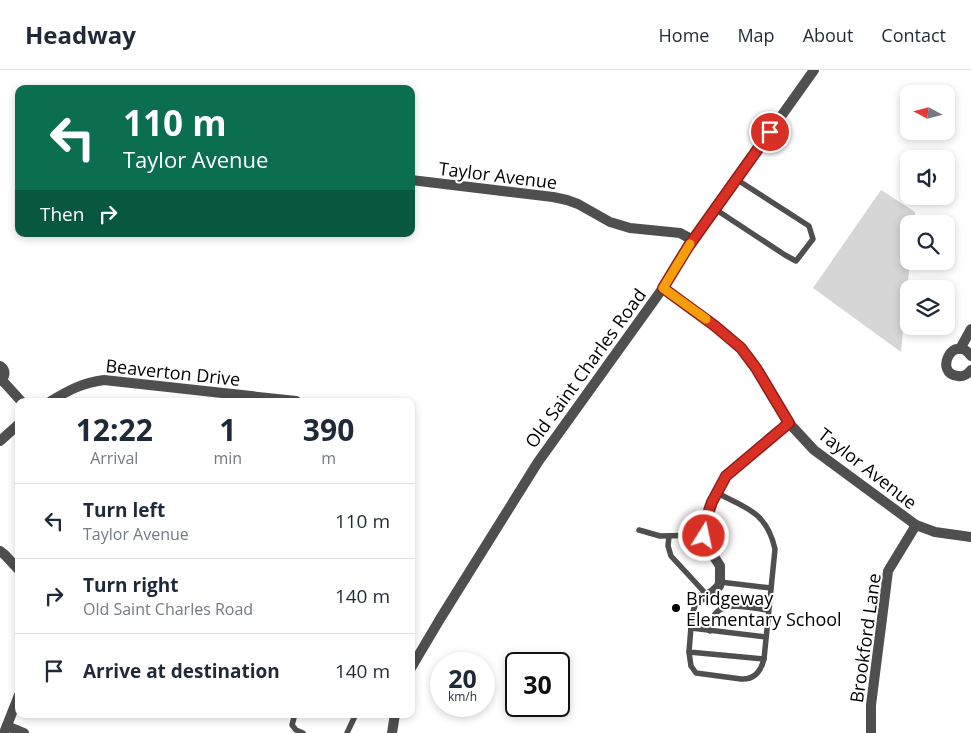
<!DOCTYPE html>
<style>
:root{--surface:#fff;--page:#f2f2f3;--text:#1f2937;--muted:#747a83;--line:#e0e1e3}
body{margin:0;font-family:"Open Sans",sans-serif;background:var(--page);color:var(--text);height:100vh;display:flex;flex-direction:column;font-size:19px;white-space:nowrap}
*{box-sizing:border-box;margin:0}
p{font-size:16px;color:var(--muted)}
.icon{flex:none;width:28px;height:28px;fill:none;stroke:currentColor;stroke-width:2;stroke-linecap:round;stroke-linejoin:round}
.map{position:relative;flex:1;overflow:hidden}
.drawer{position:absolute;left:15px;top:328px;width:400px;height:320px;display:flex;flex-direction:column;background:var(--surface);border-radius:10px;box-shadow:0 2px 8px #0003}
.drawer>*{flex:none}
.hud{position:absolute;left:15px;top:15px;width:400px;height:152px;border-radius:10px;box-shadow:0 2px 8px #0003;background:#0b6e4f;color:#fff;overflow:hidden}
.needle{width:32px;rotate:277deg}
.fabs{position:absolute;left:900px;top:15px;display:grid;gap:10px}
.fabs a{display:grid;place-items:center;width:55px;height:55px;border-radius:10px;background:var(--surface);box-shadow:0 2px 8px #0003;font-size:25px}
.speed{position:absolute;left:430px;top:582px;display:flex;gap:10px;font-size:25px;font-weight:700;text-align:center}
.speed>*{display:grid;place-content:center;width:65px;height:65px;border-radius:50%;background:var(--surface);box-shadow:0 2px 8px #0003;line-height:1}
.speed small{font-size:12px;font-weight:400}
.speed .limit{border:2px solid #111;border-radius:8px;background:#fff;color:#111}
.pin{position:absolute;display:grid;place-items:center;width:42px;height:42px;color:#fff;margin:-21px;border:2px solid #fff;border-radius:50%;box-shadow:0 1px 5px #0007}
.me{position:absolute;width:55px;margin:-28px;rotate:10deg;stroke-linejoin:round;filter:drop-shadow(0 0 4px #0008)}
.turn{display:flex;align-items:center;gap:18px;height:105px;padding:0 25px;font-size:22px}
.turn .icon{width:65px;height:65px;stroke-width:2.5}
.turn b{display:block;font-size:35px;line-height:42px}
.then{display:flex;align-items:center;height:48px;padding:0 25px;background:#0003;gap:10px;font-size:19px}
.eta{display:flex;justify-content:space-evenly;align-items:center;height:85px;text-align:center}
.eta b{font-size:30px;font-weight:700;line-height:35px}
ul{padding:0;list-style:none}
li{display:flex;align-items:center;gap:15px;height:75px;padding:0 25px;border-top:1px solid var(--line)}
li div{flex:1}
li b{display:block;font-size:19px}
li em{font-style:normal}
header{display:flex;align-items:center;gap:30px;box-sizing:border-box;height:70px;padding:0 25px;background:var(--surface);border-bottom:1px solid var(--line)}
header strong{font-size:24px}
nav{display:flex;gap:28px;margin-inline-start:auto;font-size:18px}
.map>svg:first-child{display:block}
.green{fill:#d6d6d6}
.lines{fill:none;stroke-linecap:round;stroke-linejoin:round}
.service{stroke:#4f4f4f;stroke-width:5.5}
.minor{stroke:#4f4f4f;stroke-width:10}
.tertiary{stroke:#4f4f4f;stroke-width:10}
.route-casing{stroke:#8d1f18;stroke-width:12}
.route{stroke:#d93025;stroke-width:9}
.slow{stroke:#f59e0b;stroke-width:9}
.poi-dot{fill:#000;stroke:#fff;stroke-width:2}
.labels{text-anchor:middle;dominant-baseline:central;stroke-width:4;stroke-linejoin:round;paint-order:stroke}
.street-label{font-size:18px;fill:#000;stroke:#fff}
.poi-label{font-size:18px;fill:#000;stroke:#fff;text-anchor:start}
</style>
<header>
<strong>Headway</strong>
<nav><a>Home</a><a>Map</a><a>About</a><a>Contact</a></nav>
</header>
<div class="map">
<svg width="971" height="663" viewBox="0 0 971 663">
<rect width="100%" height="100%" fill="#fff"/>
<polygon class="green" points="881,120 915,142 914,154 909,154 909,191 910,191 901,282 813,218"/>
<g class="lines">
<g class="service">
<polyline points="715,139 785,185 796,191 813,169 809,156 736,109"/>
<polyline points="639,460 660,466 704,465"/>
<polyline points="669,466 668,476 671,486 707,525"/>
<polyline points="720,512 771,518"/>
<polyline points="698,528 692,544 689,582 764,589"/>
<polyline points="691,558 766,567"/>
<path d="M710,561C711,557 711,552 713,548C720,529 752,538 768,540"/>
<path d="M689,582L691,596L696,603L741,609C754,610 761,601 764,589L775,479C767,443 747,438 717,423"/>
<polyline points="295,644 292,655 296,660 303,663"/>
<polyline points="347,663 356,644"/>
</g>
<g class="minor">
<polyline points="411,110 553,127 567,130 578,134 610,152 630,158 680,163 693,170"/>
<polyline points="663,218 715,256 741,278 756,298 789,353 814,380 916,455 935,462 971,467"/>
<polyline points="960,279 971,259"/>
<path d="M971,286C953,262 933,304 958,306C963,307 968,304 971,300"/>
<path d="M0,296C6,300 6,306 0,311"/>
<polyline points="2,310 21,331"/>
<path d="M51,331C69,320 82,313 104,310L296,331"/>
<polyline points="0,371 19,354"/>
<polyline points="0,481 5,485 19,500"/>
<polyline points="698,528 705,527 713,522 719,516 720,512 720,496 704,471 705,452 712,432 726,406 789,353"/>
<polyline points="7,656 24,663"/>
<polyline points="4,663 19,625"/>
<polyline points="871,663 871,635 888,501 916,455"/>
</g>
<g class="tertiary">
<polyline points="411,598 440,549 538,392 663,218 693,170 814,0"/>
<polyline points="392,663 395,644"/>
</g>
</g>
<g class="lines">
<defs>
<polyline id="route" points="704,466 705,452 712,432 726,406 789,353 756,298 741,278 715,256 663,218 688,177 770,62"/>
</defs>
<use href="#route" class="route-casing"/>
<use href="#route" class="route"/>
<polyline class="slow" points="690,174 663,218 706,249"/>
</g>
<circle class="poi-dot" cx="676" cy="538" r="5"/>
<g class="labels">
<g class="street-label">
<text transform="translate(498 105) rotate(7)">Taylor Avenue</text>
<text transform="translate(585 298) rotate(-54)">Old Saint Charles Road</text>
<text transform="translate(173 302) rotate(6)">Beaverton Drive</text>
<text transform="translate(868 398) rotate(38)">Taylor Avenue</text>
<text transform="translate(865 568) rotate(-82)">Brookford Lane</text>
</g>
<g class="poi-label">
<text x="686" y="528">Bridgeway<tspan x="686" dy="21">Elementary School</tspan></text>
</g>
</g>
</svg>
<div class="fabs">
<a><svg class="needle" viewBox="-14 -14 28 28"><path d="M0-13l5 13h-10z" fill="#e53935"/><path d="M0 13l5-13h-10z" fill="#747a83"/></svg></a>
<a><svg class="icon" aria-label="sound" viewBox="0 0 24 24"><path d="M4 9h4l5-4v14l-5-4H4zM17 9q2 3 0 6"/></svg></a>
<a><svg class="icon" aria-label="search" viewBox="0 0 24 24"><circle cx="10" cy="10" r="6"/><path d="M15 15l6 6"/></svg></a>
<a><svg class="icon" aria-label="layers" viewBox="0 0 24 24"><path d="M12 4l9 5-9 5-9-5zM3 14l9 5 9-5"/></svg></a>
</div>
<div class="speed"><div>20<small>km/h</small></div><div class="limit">30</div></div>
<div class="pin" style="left:770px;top:62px;background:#d93025"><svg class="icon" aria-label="arrive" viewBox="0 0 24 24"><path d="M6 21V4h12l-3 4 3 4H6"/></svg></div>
<svg class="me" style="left:704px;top:466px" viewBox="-20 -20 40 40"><circle r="17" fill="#d93025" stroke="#fff" stroke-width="3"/><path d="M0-11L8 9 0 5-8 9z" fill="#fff"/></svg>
<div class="hud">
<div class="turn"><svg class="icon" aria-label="left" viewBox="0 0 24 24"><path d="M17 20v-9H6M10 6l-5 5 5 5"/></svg><div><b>110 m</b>Taylor Avenue</div></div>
<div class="then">Then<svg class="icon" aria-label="right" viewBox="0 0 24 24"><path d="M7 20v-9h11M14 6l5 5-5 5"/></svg></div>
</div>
<section class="drawer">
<div class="eta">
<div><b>12:22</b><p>Arrival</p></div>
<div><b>1</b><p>min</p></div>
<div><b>390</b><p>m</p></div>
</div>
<ul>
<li><svg class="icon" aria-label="left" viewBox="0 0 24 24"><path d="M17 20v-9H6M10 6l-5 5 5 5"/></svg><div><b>Turn left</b><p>Taylor Avenue</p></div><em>110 m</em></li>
<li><svg class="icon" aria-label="right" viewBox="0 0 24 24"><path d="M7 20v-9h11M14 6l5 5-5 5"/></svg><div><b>Turn right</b><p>Old Saint Charles Road</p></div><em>140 m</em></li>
<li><svg class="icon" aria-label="arrive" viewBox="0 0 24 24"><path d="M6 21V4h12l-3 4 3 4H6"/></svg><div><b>Arrive at destination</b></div><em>140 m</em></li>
</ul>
</section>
</div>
